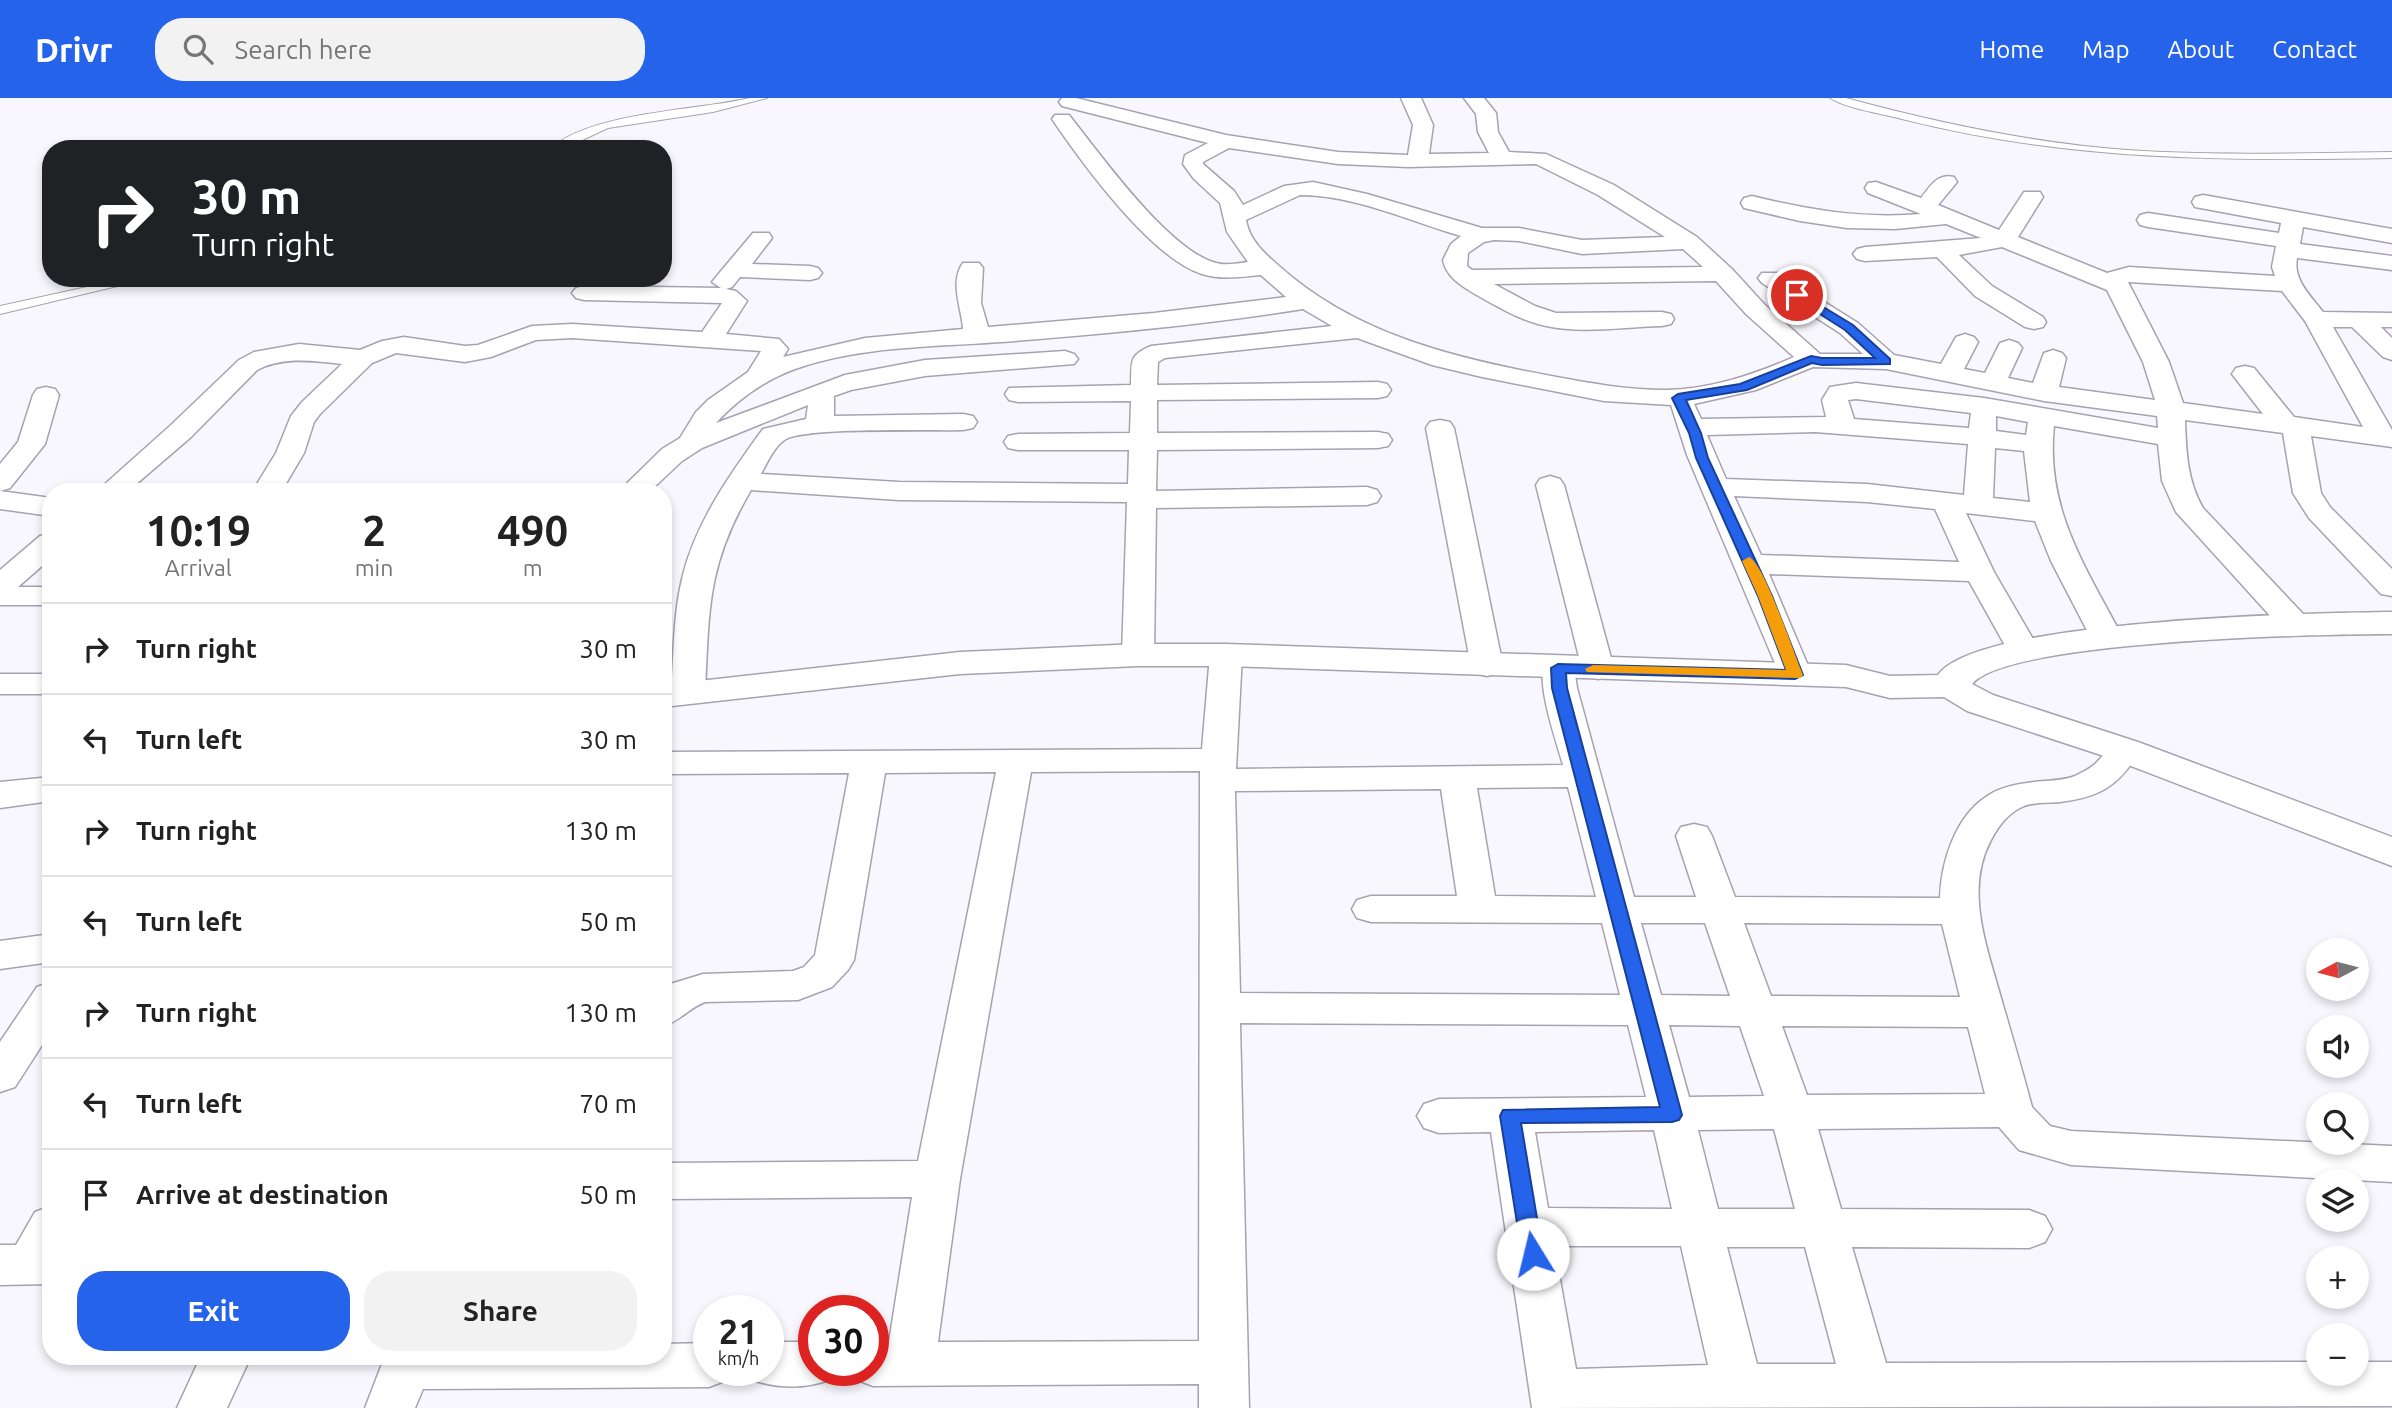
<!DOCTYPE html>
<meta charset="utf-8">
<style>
:root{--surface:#fff;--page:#f2f2f2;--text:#222;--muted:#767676;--line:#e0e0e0;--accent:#2563eb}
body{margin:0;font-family:Ubuntu,sans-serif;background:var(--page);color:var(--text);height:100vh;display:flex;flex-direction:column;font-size:26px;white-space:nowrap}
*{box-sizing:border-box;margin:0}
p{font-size:23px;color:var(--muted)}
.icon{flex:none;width:38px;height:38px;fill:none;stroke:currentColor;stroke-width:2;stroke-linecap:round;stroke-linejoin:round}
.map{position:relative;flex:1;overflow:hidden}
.drawer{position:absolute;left:42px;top:385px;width:630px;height:882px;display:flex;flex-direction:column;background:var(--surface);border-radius:28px;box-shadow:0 4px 10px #0003}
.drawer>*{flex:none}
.banner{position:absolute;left:42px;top:42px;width:630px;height:147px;border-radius:28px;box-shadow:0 4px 10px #0003;background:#202124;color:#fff;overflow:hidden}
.needle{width:46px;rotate:263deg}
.controls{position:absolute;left:2306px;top:840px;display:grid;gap:14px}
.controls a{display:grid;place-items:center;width:63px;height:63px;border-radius:50%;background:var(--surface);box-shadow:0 4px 10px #0003;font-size:35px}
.speed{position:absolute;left:693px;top:1197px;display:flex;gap:14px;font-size:35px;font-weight:700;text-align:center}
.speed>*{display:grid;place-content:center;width:91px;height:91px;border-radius:50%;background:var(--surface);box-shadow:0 4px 10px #0003;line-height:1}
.speed small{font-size:18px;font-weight:400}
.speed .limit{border:10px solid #d22;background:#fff;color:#111}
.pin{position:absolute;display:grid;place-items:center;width:60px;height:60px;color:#fff;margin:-30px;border:4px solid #fff;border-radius:50%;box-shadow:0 2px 7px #0007}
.me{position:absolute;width:77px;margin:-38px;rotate:351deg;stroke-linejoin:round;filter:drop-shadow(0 0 5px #0008)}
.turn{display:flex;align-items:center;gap:24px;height:147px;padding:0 35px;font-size:32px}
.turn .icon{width:91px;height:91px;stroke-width:2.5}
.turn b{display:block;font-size:49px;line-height:60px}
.eta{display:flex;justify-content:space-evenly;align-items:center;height:119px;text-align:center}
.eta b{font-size:42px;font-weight:600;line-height:49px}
.primary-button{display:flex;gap:14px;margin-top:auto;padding:14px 35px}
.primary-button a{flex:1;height:80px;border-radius:28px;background:var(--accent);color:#fff;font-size:28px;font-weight:600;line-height:80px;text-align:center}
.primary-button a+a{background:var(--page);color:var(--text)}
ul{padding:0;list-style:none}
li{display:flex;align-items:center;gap:21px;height:91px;padding:0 35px;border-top:2px solid var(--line)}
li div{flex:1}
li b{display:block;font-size:26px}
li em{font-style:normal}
header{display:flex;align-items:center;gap:42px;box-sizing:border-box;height:98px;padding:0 35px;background:var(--accent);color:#fff}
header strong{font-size:33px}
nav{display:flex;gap:38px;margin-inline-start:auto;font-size:24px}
.search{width:490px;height:63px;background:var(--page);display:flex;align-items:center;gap:18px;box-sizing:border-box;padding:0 24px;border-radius:28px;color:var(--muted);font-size:26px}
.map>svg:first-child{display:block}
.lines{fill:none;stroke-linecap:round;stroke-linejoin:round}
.lane-casing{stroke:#a6a2b1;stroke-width:2}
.street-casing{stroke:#a6a2b1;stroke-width:3}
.secondary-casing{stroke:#a6a2b1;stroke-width:3}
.lane{fill:#fff;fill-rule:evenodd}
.street{fill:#fff;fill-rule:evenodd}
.secondary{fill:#fff;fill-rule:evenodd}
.route{fill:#2563eb;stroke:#184099;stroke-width:2}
.slow{fill:#f59e0b}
</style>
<header>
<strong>Drivr</strong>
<div class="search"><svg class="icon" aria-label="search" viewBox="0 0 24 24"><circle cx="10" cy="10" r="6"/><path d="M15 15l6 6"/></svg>Search here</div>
<nav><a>Home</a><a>Map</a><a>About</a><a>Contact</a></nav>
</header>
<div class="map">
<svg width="2392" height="1310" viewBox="0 0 2392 1310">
<rect width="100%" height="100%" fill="#f9f7fe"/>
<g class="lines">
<defs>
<g id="lane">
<path d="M750,0H767L713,14L608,30L563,51H550C591,14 694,13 750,0Z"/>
<path d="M1830,0H1846C1938,25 2032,45 2127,52C2215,58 2304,55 2392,54V60C2225,63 2070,63 1906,22C1885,16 1847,11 1830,0Z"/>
<polygon points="128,180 151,180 0,216 0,208"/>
</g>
<g id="street">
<path d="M1062,0H1076L1226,37L1338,54L1408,57L1413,27L1401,0H1421L1433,27L1429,56L1489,55L1478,34L1476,16L1464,0H1484L1496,15L1498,34L1509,54L1546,56L1614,87L1697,139L1732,171L1764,206L1820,256H1863L1840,235L1762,185L1758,180L1762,175H1778L1858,225L1894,257L1941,266L1956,239L1965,236L1974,239L1978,244L1964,271L1985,275L2000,245L2009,242L2018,245L2022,250L2008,280L2033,285L2044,255L2053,252L2062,255L2066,260L2059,289L2155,302L2143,264L2107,192L2002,149L1959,157L1992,188L2043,219L2046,224L2043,229L2034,231L2025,229L1975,198L1937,159L1865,163L1857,161L1853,156L1857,151L1865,149L1981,140L1946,126L1895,131L1847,130L1800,123L1744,110L1741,105L1744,100L1752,98C1808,112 1863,121 1921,116L1868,95L1865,90L1868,85L1876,84L1921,100C1930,89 1937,75 1954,79L1957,84L1938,107L1999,132L2024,94H2040L2043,99L2018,139L2107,175L2129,169L2275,178L2272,169L2276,148L2148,129L2140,127L2137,122L2140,117L2148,115L2279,135L2281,125L2195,109L2192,104L2195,99L2203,97L2392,131V145L2303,129L2300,146L2392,158V172L2297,160C2293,182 2310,197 2323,214L2392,215V229H2381L2392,240V262L2383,259L2352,229H2333L2392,332V349L2311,338L2321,395L2330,409L2392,471V498L2381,496L2309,420L2293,395L2283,335L2185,322C2186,353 2187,382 2203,410L2305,518L2310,525L2305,532L2294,535L2283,532L2176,414L2162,383L2158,346L2054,328C2045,411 2086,470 2123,540L2118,547L2107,550L2096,547L2091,540L2051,463L2035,423L1966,415L1994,474L2040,553L2036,560L2024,563L2012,560L1969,483L1769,476L1812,577L1807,584L1795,587L1783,584L1687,357L1671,307L1604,303L1482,279L1432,267L1357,240L1165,260L1158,264L1157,287L1378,284L1387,286L1391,292L1387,298L1378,300L1157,302V335L1378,334L1388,336L1392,342L1388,348L1378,350L1157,352L1156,393L1367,389L1377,392L1381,398L1377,404L1367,407L1156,410L1154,557L1150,564L1138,567L1126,564L1122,557L1127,404L899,402L751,392C707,467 709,511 705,595L700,602L688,605L676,602L671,595C674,556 673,515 683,477C696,424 731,375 763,331L806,321L808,307L702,350L682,363L649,394H618L662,351L680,340L696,314L708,302L748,274L761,253L572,240L536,242L491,259L465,264L396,255L372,265L320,316L314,324L304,355L281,394H252L276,355L291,318L302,304L342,266C313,263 284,258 257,272L191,339L127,394H96L171,327L239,262L254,254L299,246L360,252L382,243L404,239L465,248L478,247L532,228L572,226L702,234L722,205L584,202L576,200L572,195L576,190L584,188L721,190L712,184L716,179L753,135H769L772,140L752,166L810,168L818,170L822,175L818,180L810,182L740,179L732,189L726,191L736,193L747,203L726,236L779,241L788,251L783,259L865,240L963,231C962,211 949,184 963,165H979L983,170L981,205L988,229L1154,215L1286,199L1261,177C1241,179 1221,182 1202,176C1151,160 1082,65 1052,21L1055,17H1069C1100,56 1168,152 1216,165C1226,168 1238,165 1248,164L1227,134L1220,105L1194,81L1183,66L1185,57L1208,45L1062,8L1059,4ZM1229,50L1338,66L1408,69L1536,66L1598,97L1665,139L1582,142L1519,130H1482L1367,96L1313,84L1284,88L1243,107L1234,93L1203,66V64ZM1300,97C1354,97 1409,123 1461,138L1451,146L1443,162C1446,179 1462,188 1475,196C1495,207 1516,220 1538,226C1578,237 1622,229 1662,228L1671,226L1674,221L1671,216L1662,214L1556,215L1535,208L1494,186L1716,183L1746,216L1794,259C1753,277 1711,291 1666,292C1627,292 1589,285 1551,278C1453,260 1355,236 1279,168C1265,156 1249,142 1246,122ZM1494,142L1519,143L1582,156L1683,151L1703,169L1472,172L1467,168L1468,155L1484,144ZM2128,184L2282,193L2305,223L2363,329L2294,319L2254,270L2245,268L2236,270L2232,276L2263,316L2183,305L2169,264ZM1303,211L1332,228L1151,248C1128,258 1132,263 1131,287L1009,290L1005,296L1009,302L1018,304L1131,303L1130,335L1018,336L1008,338L1004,344L1008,350L1018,352H1129L1128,386L899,384L761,376C767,365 775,347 786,341C810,329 929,333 963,332L973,330L977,324L973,318L963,316L834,318V298L851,292L925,278L1074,266L1078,261L1074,256L1065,253L925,262L845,277L716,325C738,301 765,282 795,271C860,248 933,249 1001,244C1102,236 1203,227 1303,211ZM1813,269L1886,271L2044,303L2157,318L2158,330L1984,300L1856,285L1830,289L1822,302L1826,319L1701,321L1694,306L1756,292ZM1856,301L1971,315L1969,330L1854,321L1848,302ZM1996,318L2028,324L2026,337L1996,333ZM1815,334L1968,346L1964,397L1867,386L1726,381L1707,337ZM1995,350L2024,353L2030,404L1993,400ZM1734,398L1867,404L1935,411L1959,464L1761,457Z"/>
<polygon points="46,289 55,291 59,297 45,346 10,390 0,393 0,366 18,344 33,297 37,291"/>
<polygon points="1440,322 1450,324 1454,330 1503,568 1499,575 1487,578 1475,575 1471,568 1426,330 1430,324"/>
<polygon points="1550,378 1560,381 1564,387 1614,571 1610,578 1598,581 1586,578 1582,571 1536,387 1540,381"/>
<polygon points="0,393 51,400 51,418 0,411"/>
<polygon points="51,435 51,460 18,489 51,489 51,507 0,507 0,472 40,438"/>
<path d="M1226,547L1238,550L1242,557L1236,671L1563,667C1557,645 1534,581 1546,563L1558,560L1570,563L1574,570L1577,590L1634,799H1696L1676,738L1681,729L1694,726L1707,729L1712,738L1735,799L1940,800C1941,765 1955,719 1986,699C1998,690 2012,687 2027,685C2042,682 2060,684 2075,678C2083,674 2092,670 2098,663C2113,647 2111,638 2136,644L2141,652C2119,686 2103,699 2060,704C2049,705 2034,704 2024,708C2008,715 1999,727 1991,742C1963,794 1989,854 2003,907C2013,941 2023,975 2032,1009L2050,1028L2071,1033L2392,1048V1084L2071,1067L2019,1052L1999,1029L1818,1031L1841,1111L2029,1112L2045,1118L2052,1131L2045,1144L2029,1150L1852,1149L1886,1265L2319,1264V1276H2357V1264H2392V1308L1532,1310L1491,1034L1439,1035L1424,1030L1417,1018L1424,1006L1439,1001L1646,999L1628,927L1240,925L1249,1310H1199V1286L873,1288L855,1281L851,1272H873V1244H889L912,1099L663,1101V1065L918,1063L996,674L885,675L854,862L848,872L832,889L798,902L705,904C689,910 680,923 663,928V890L667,887L703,876L793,873L804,869L815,857L849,675L663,676V654L1202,651L1210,557L1214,550ZM1200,673L1199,1243L938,1244L960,1081L1031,674ZM1568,689L1596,799L1495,798L1477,690ZM1441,691L1457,798H1371L1357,802L1352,811L1357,820L1371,824L1602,825L1620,897L1240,895L1235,693ZM1641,825H1705L1730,898L1661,897ZM1744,825L1942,826L1960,899L1771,898ZM1669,927L1740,928L1764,998L1689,999ZM1782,928L1968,929L1985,996L1807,997ZM1774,1031L1795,1111H1718L1698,1032ZM1654,1032L1672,1111L1548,1110L1535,1034ZM1554,1148H1681L1708,1267L1576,1271ZM1727,1149H1805L1836,1266H1757Z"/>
<rect x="0" y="576" width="51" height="20"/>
<polygon points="51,836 51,864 0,871 0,843"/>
<polygon points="51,884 51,933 15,989 0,994 0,944 37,889"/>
<polygon points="51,1108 51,1186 0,1187 0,1147 16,1147 35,1114"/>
<path d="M768,1244H814V1272H836L832,1281C806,1291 776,1291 750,1281L746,1272H768Z"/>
<polygon points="709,1245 709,1272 731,1272 727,1282 709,1289 423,1291 415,1310 365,1310 385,1258 663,1258 663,1246"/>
<polygon points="201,1258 251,1258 227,1310 177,1310"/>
</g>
<g id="secondary">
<path d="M2392,514V536C2324,536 2008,542 1972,586L1993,597L2138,644L2392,739V768L2110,660L1967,613L1944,599L1890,600L1846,589L1226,568H1138L960,576L663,609V587L960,554L1138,546H1226L1846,567L1890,578L1938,577C1977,521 2316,515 2392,514Z"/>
<polygon points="51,679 51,703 0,710 0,684"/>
</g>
</defs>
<use href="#lane" class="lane-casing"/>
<use href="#street" class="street-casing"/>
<use href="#secondary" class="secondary-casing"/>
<use href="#lane" class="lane"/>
<use href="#street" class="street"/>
<use href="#secondary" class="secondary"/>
</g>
<polygon class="route" points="1797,193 1853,227 1890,261 1890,266 1822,267 1812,265 1747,292 1686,302 1701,335 1708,360 1772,498 1803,577 1795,581 1566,575 1567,590 1682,1017 1679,1022 1672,1024 1521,1025 1543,1156 1540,1162 1533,1165 1525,1162 1522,1156 1500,1018 1503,1012 1660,1009 1552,590 1551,570 1558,566 1786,572 1758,498 1696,360 1689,335 1672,300 1678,296 1740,286 1811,258 1822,260 1875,260 1845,232 1793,199 1793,194"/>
<path class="slow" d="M1749,459C1763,463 1795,558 1803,577L1800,580L1587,574L1585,571L1593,567L1786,572L1758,498L1742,463Z"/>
</svg>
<div class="controls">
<a><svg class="needle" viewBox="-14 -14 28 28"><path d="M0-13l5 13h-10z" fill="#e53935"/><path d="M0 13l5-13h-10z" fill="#767676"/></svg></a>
<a><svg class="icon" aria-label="sound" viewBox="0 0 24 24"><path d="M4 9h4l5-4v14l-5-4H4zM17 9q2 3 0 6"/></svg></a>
<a><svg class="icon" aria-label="search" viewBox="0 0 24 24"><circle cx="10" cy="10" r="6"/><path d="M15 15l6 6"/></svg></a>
<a><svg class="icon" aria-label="layers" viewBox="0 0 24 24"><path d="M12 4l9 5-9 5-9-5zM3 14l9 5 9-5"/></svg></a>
<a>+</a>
<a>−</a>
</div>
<div class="speed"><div>21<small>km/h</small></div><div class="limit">30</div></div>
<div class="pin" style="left:1797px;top:197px;background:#d93025"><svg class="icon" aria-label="arrive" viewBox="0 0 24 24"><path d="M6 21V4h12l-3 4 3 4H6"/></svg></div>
<svg class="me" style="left:1533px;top:1156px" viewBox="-20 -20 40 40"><circle r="19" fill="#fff"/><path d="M0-13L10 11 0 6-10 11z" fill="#2563eb"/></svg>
<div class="banner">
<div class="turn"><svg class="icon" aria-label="right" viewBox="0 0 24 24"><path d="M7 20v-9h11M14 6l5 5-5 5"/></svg><div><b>30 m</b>Turn right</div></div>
</div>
<section class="drawer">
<div class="eta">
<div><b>10:19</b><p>Arrival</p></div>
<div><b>2</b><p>min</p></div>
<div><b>490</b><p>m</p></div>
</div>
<ul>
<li><svg class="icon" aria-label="right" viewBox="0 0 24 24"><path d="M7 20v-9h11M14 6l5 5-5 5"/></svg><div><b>Turn right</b></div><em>30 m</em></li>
<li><svg class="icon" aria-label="left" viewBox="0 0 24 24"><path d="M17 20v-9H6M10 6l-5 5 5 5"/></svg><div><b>Turn left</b></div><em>30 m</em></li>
<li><svg class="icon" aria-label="right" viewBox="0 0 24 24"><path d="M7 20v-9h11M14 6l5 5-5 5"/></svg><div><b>Turn right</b></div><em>130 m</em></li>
<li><svg class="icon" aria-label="left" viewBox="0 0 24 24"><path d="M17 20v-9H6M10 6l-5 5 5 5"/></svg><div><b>Turn left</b></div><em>50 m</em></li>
<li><svg class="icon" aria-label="right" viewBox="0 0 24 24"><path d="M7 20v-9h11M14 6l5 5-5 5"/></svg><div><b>Turn right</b></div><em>130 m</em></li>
<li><svg class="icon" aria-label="left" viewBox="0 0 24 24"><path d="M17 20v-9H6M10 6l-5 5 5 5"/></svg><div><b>Turn left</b></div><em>70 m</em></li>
<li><svg class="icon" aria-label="arrive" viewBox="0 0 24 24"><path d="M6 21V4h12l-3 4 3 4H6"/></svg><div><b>Arrive at destination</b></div><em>50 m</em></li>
</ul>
<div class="primary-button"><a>Exit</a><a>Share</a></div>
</section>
</div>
